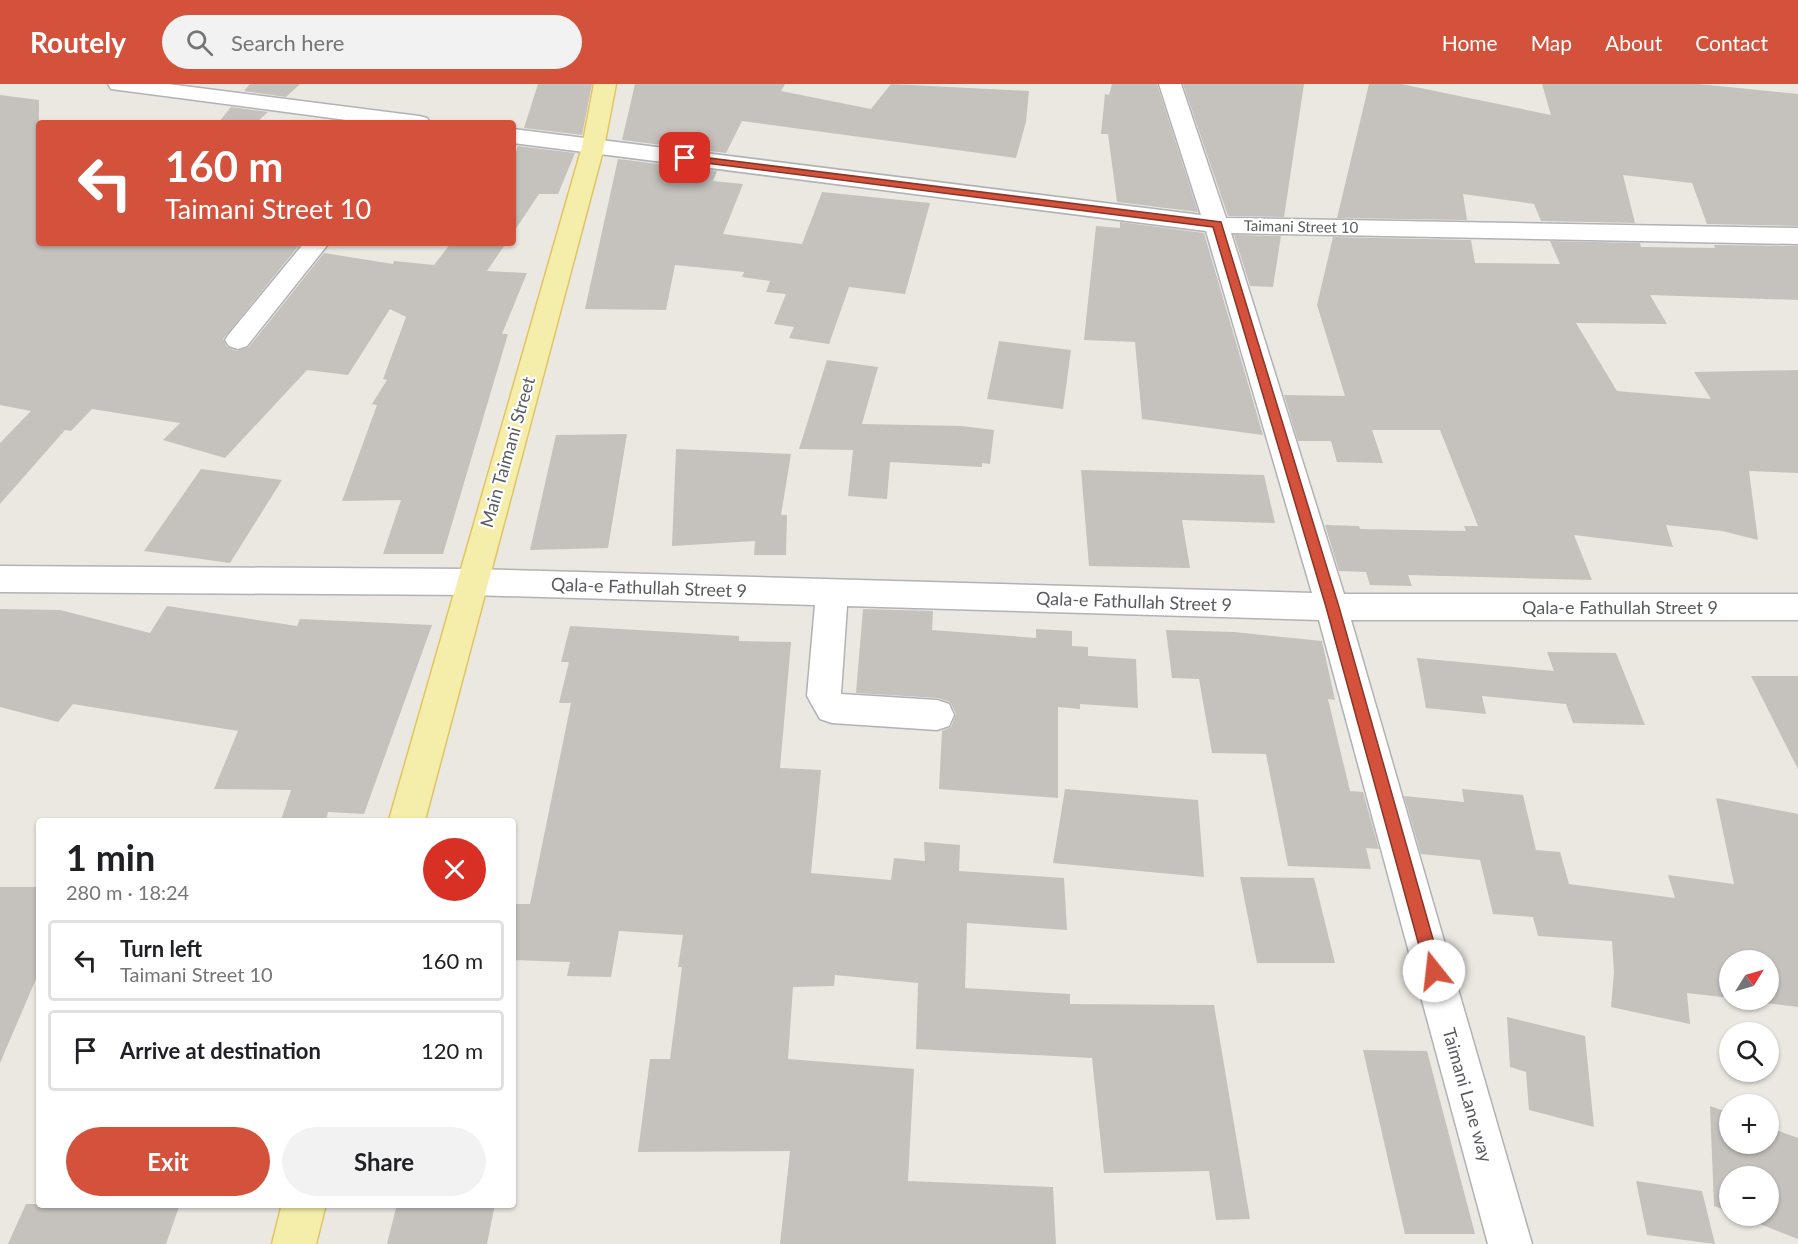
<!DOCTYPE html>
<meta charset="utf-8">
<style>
:root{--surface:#fff;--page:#f2f2f2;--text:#202124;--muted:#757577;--line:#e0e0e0;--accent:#d4523c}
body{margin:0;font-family:Lato,sans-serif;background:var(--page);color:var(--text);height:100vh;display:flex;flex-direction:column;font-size:22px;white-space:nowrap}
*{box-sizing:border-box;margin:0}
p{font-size:20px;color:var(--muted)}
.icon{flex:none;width:33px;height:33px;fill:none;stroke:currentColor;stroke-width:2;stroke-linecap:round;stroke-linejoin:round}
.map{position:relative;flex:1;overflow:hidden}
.drawer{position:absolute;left:36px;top:734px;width:480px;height:390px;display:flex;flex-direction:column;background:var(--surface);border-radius:6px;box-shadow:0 2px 4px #0004}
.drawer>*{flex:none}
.hud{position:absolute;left:36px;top:36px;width:480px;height:126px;border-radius:6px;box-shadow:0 2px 4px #0004;background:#d4523c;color:#fff;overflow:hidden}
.needle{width:39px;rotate:53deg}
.fabs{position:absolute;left:1719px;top:866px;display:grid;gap:12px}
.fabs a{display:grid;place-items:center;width:60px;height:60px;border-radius:50%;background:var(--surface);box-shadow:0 2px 4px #0004;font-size:30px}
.pin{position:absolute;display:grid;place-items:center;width:51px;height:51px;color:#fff;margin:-26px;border-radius:12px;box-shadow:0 3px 9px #0006}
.me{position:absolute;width:66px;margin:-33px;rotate:344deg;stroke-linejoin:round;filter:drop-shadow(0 0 4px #0008)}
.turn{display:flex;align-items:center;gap:21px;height:126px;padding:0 30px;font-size:27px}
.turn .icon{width:78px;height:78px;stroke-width:2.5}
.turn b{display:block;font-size:42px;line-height:51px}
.round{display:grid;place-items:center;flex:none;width:63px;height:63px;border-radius:32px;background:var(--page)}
.head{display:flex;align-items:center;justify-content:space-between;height:102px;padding:0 30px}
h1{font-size:36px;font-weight:700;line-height:45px}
.action{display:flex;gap:12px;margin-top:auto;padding:12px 30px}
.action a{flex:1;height:69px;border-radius:36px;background:var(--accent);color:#fff;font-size:24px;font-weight:700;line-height:69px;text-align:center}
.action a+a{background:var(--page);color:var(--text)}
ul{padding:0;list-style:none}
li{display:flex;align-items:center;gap:18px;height:81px;margin:0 12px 9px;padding:0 18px;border:3px solid var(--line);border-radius:6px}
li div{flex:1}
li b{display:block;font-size:22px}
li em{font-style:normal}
header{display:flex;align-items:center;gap:36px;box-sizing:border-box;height:84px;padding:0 30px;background:var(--accent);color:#fff}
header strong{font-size:28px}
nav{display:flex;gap:33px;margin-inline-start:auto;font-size:21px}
.search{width:420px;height:54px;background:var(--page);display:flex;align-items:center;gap:15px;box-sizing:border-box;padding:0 21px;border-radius:33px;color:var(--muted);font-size:22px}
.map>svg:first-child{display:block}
.building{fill:#c5c2bd}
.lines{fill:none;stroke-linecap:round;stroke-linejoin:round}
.minor-casing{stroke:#b1b2b6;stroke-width:3}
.major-casing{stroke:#e0c563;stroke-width:3}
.minor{fill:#fff;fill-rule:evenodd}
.major{fill:#f5eeaa;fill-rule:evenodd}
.route{fill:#d4523c;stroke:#8a3527;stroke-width:1.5}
.labels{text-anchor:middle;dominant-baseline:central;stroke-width:4.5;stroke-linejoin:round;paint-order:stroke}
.far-street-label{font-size:15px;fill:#595b5f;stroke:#fff}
.street-label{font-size:18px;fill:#595b5f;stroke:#fff}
</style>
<header>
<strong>Routely</strong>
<div class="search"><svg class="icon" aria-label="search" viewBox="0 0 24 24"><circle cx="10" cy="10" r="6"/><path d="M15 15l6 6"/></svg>Search here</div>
<nav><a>Home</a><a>Map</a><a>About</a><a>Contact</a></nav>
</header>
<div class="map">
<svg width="1798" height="1160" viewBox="0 0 1798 1160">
<rect width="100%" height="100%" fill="#eae8e0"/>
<g class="building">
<polygon points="250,0 300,0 286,13 244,7"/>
<polygon points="538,0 592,0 582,51 524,44"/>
<polygon points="635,0 785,0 781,7 871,25 891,0 1029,7 1026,38 1016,74 742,37 726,69 622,56"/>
<polygon points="1112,0 1157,0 1198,128 1117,118 1108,50 1101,50 1105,10 1109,11"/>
<polygon points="1183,0 1304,0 1284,133 1228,132"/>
<polygon points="1369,0 1401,0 1551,31 1542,0 1699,0 1798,10 1798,142 1707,140 1692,99 1623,91 1635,139 1541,137 1534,120 1463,110 1467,136 1337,134"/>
<polygon points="0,11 39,16 39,159 301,159 223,255 227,263 237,267 249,263 324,169 393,180 394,177 434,181 451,159 506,159 487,187 527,189 502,250 508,250 443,470 383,470 401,416 342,417 377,321 372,320 387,296 383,295 406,233 390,225 348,291 307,286 225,374 163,356 180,339 92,325 71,347 65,346 0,420 0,359 31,327 0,321"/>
<polygon points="231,23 268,28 256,39 218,39"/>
<polygon points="518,62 575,69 558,110 539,110 513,149 513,77"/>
<polygon points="618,75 717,87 713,97 743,100 723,150 802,160 822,108 930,119 905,210 849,203 829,260 789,254 794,243 774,240 786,210 766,208 770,197 742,193 744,188 675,181 666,226 585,225"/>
<polygon points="1120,138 1204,149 1263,351 1142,335 1135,258 1084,256 1096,142 1120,144"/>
<polygon points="1234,151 1281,152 1273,203 1250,202"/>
<polygon points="1333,153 1471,156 1475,179 1560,180 1550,157 1640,159 1641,163 1715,164 1714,161 1798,162 1798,216 1650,211 1667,240 1576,239 1617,307 1711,315 1694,288 1798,286 1798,389 1749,387 1758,456 1722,447 1666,441 1673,463 1574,451 1592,496 1408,491 1412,502 1370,501 1366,488 1339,487 1325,441 1359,442 1360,445 1466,447 1464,442 1478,442 1440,346 1372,346 1383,379 1337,378 1331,357 1298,357 1284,311 1345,312 1317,221"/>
<polygon points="999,257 1071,266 1063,325 987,315"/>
<polygon points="827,276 878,283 862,340 961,342 994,346 990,380 982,379 982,383 890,378 887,415 848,412 853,366 799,365"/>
<polygon points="627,350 608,464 530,466 556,351"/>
<polygon points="676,365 791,370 781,431 787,431 786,471 754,471 755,457 672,462"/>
<polygon points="201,385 282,396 230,479 144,467"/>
<polygon points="1081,386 1264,391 1275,439 1182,436 1190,484 1089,482"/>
<polygon points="167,522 297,542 300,535 432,541 364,730 328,728 326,736 281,736 291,706 214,705 238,647 73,620 58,638 0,623 0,525 60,526 150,549"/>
<polygon points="863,525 933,527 932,546 1036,554 1036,545 1072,547 1072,562 1088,563 1088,572 1136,575 1138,624 1080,620 1080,625 1058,623 1058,714 939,705 942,647 951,643 956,630 950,618 938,614 856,609"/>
<polygon points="570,542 739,552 739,557 791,558 780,684 821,686 811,789 891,796 894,774 925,777 924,758 960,761 959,787 1064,794 1067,846 967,839 965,904 1070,910 1070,920 1214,921 1250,1135 1216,1136 1209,1087 1104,1089 1092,974 916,965 918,899 835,891 834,902 793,903 788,975 914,985 908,1097 1053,1103 1056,1160 780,1160 790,1067 638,1068 650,975 670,975 682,883 678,883 683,851 619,847 611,893 567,892 570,878 513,876 513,820 530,820 571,619 559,619 569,578 561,578"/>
<polygon points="1166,546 1234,548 1322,557 1335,616 1328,615 1350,707 1363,708 1379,765 1366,764 1371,785 1288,782 1266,670 1212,669 1199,595 1172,594"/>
<polygon points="1547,568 1616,569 1645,641 1573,639 1566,620 1482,612 1486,630 1426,624 1417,574 1554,587"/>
<polygon points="1751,592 1798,592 1798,685"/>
<polygon points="1065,705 1198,716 1204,793 1053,779"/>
<polygon points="1462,705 1523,711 1536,766 1560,768 1569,800 1675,814 1668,791 1734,800 1716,714 1798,730 1798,923 1736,915 1768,915 1768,876 1730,876 1730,914 1687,909 1690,940 1611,923 1614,888 1612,857 1538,852 1533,833 1493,830 1480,776 1421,770 1404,712 1464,718"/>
<polygon points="1240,793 1314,794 1335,879 1257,879"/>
<polygon points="0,803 39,803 39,888 0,979"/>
<polygon points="1507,933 1585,952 1594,1043 1529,1026 1526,988 1510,983"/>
<polygon points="1363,966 1427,967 1475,1150 1405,1150"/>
<polygon points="1710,1022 1730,1029 1730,1059 1768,1059 1768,1043 1798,1054 1798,1155 1737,1131 1768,1131 1768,1092 1730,1092 1730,1128 1714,1122"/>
<polygon points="1636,1097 1702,1107 1715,1160 1647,1151"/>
<polygon points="26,1120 180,1120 166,1160 8,1160"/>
<polygon points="397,1120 495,1120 487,1160 387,1160"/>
</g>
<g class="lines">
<defs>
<g id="minor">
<polygon points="108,0 168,0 419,32 427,34 430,39 369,39 119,6 111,5"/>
<polygon points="1159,0 1181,0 1226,134 1798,144 1798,160 1231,149 1344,510 1798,510 1798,536 1351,536 1532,1160 1488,1160 1319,536 847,522 841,610 937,616 949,620 954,631 949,642 937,646 832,639 820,635 807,612 815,521 471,511 0,508 0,482 471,485 1312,509 1206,147 513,59 513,45 1201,131"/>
<polygon points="304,159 329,159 247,262 238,265 229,262 225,256 229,250"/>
</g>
<g id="major">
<polygon points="594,0 616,0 604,63 425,736 389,736 582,63"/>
<polygon points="282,1120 326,1120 316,1160 272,1160"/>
</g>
</defs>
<use href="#minor" class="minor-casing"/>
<use href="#major" class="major-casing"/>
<use href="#minor" class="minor"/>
<use href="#major" class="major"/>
</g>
<polygon class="route" points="685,71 1221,138 1339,523 1442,887 1439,893 1434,895 1428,893 1426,887 1326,523 1213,143 682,76 682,72"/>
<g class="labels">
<g class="far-street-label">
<text transform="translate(1301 142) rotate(1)">Taimani Street 10</text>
</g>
<g class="street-label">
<text transform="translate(507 368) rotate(-74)">Main Taimani Street</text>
<text transform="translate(649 503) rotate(2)">Qala-e Fathullah Street 9</text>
<text transform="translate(1134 517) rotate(2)">Qala-e Fathullah Street 9</text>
<text x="1620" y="523">Qala-e Fathullah Street 9</text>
<text transform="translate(1468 1011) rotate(74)">Taimani Lane way</text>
</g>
</g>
</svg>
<div class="fabs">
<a><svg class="needle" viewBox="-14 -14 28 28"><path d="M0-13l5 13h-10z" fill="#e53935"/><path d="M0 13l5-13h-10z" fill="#757577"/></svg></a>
<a><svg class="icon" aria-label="search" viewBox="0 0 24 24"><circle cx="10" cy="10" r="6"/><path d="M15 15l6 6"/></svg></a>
<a>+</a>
<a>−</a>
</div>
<div class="pin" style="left:685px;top:74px;background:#d93025"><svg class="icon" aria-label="arrive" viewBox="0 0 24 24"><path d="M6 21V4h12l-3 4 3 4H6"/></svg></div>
<svg class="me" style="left:1434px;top:887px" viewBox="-20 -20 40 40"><circle r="19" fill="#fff"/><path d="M0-13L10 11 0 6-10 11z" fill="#d4523c"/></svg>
<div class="hud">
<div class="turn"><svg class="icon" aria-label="left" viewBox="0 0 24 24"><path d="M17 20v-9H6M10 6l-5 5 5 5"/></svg><div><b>160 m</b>Taimani Street 10</div></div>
</div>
<section class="drawer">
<div class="head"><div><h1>1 min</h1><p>280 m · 18:24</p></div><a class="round" style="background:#d93025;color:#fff"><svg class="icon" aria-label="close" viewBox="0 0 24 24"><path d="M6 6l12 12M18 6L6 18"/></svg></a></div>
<ul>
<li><svg class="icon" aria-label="left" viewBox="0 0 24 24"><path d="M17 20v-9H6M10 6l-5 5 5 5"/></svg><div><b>Turn left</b><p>Taimani Street 10</p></div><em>160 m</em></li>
<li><svg class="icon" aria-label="arrive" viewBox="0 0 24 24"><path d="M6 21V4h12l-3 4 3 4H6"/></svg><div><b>Arrive at destination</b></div><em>120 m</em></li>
</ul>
<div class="action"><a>Exit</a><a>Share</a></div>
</section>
</div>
